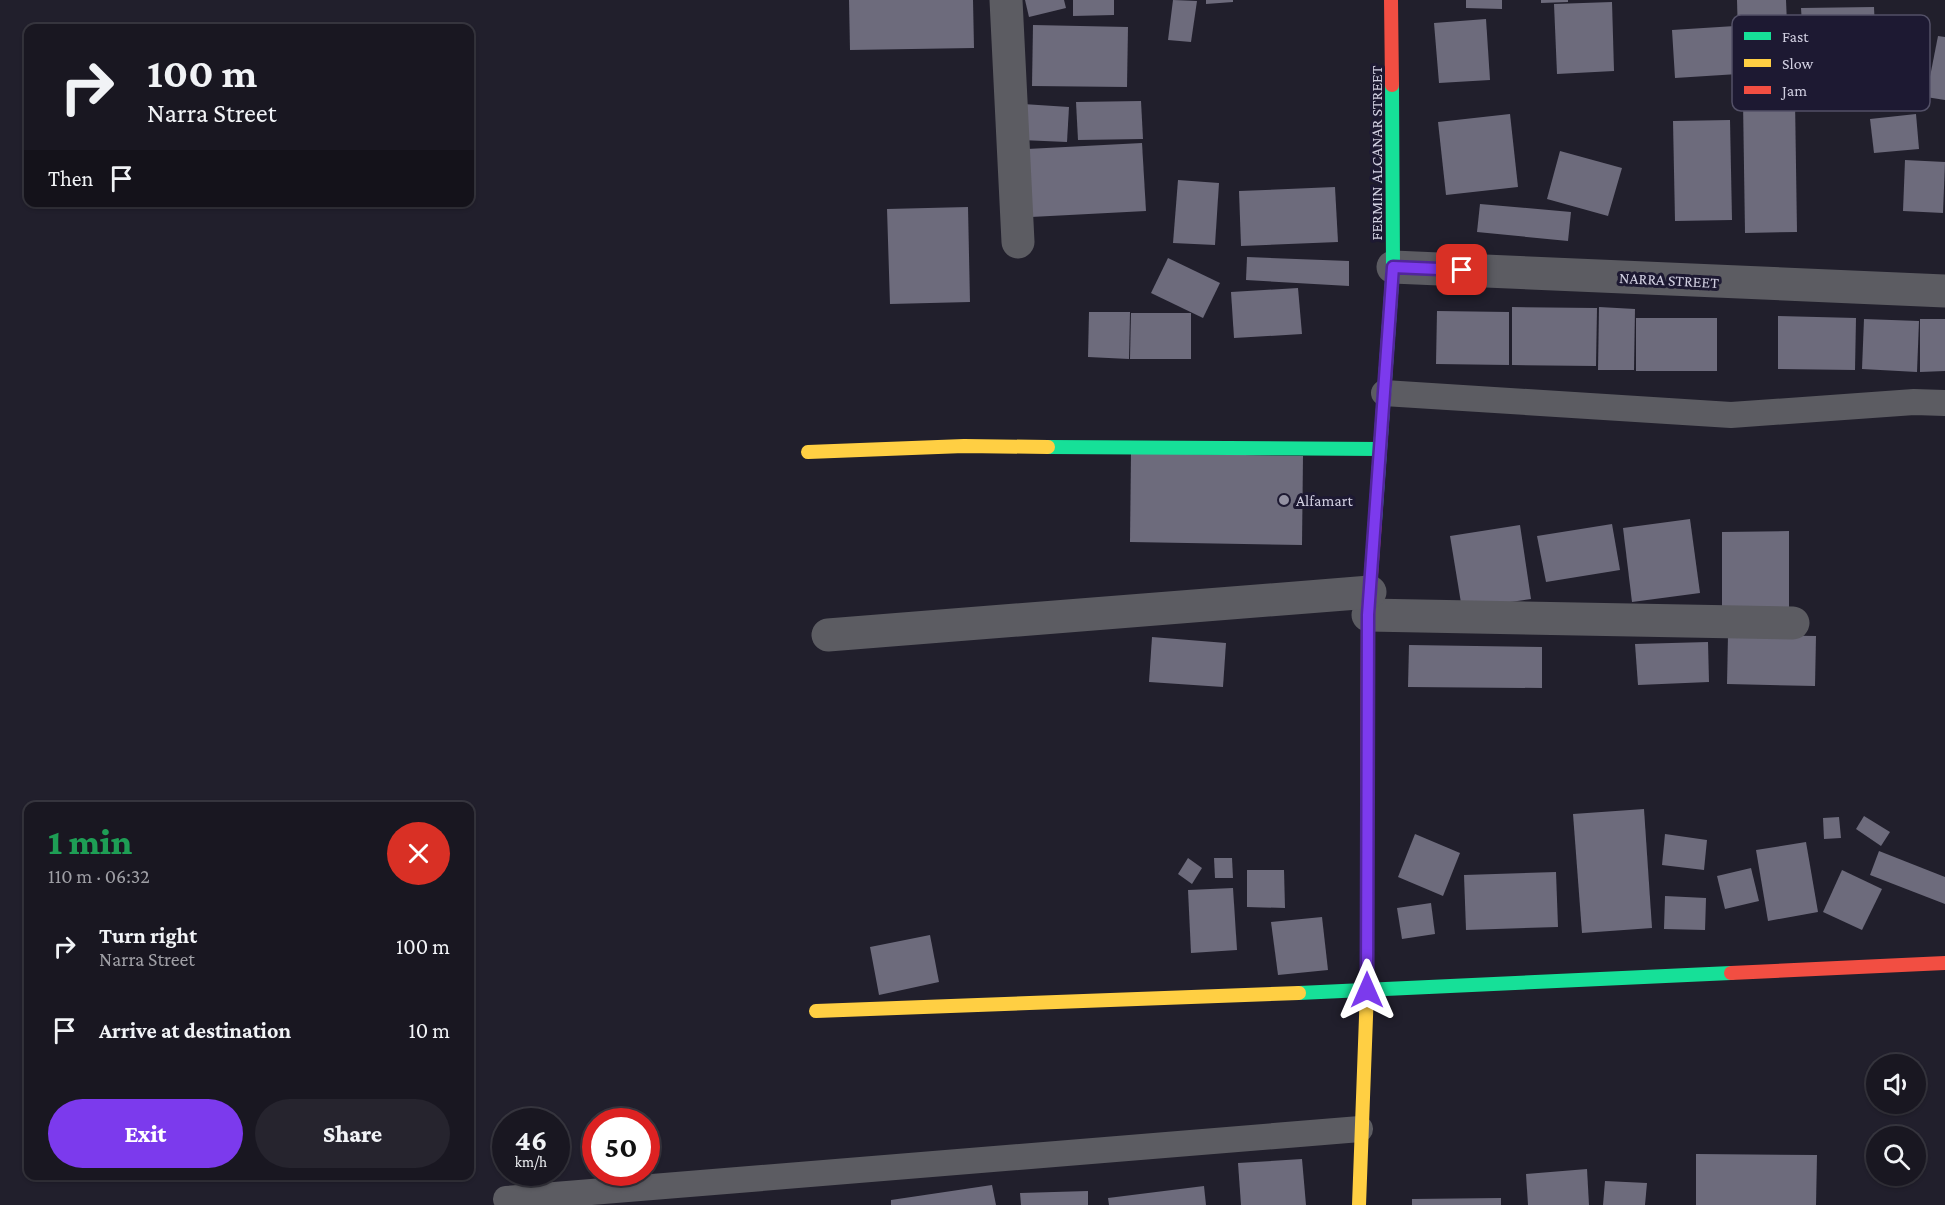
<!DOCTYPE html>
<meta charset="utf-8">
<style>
:root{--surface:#191721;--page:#26242e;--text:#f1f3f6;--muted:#9f9fa5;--line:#37363f;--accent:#7c3aed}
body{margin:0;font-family:"Crimson Pro",serif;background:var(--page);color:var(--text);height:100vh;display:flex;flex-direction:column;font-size:22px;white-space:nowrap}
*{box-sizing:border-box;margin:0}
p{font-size:20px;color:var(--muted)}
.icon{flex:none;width:33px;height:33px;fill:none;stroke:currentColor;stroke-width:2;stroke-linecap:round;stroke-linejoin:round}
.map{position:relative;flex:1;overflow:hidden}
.panel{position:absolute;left:24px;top:802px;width:450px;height:378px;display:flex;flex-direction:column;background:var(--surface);border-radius:12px;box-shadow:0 2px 4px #0004,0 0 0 2px var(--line)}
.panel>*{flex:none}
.banner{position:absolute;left:24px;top:24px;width:450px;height:183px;border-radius:12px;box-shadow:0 2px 4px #0004,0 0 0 2px var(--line);background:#191721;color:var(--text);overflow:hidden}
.tools{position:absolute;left:1866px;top:1054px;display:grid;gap:12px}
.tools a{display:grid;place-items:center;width:60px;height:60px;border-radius:50%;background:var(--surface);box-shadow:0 2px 4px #0004,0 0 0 2px var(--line);font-size:30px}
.speed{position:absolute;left:492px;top:1108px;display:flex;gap:12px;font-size:30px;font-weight:700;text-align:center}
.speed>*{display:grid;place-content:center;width:78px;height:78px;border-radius:50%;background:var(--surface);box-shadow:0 2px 4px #0004,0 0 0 2px var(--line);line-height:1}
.speed small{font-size:15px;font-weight:400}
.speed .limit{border:9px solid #d22;background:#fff;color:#111}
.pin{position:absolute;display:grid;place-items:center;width:51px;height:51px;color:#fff;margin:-26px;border-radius:12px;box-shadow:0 3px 9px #0006}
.me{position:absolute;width:66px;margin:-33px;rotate:0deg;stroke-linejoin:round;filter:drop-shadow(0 0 4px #0008)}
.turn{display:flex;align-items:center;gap:21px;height:126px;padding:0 24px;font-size:27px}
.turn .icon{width:78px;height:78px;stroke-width:2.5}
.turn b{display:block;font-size:42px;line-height:51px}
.then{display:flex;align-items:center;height:57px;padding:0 24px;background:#0003;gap:12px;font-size:22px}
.round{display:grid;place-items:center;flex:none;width:63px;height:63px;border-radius:32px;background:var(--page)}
.summary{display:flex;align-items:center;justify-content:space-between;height:102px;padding:0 24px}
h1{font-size:36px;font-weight:800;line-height:45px;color:#1e9e55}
.primary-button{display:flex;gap:12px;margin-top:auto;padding:12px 24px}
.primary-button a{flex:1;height:69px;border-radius:36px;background:var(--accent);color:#fff;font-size:24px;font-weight:800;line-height:69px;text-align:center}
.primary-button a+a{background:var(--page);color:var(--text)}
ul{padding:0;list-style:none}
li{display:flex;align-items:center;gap:18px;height:84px;padding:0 24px}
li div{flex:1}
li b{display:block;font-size:22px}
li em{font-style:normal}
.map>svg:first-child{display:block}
.building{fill:#6d6b7c}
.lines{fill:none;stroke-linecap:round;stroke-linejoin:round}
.lane{stroke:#5c5c62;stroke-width:26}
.street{stroke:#5c5c62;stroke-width:33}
.fast{stroke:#16e098;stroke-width:14}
.slow{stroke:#ffcf43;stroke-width:14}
.jam{stroke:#f24e42;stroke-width:14}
.route-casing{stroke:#51269a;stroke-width:15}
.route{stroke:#7c3aed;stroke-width:10}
.poi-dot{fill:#9391a2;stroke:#1d1932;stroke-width:2}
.labels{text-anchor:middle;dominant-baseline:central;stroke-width:6;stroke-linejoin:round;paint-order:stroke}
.street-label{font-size:16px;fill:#d1cfe1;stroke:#1d1932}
.poi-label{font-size:16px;fill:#d1cfe1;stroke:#1d1932;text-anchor:start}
.key{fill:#1d1932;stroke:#535067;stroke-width:1.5}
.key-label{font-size:16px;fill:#d1cfe1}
</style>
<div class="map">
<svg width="1945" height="1205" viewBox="0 0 1945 1205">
<rect width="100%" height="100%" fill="#211f2c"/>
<g class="building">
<polygon points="849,0 973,0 974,48 850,50"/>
<polygon points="1025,0 1064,0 1066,8 1029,17"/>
<polygon points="1073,0 1114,0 1114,15 1073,16"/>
<polygon points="1173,0 1197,1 1191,42 1168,40"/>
<polygon points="1206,0 1233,0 1233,2 1206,4"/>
<polygon points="1466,0 1502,0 1502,9 1466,8"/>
<polygon points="1541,0 1568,0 1568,2 1541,3"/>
<polygon points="1737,0 1786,0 1789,73 1739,74"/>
<polygon points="1612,2 1614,71 1557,74 1554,4"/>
<polygon points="1874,7 1877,73 1805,77 1801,8"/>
<polygon points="1486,19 1490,80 1439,83 1434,23"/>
<polygon points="1033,25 1128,27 1127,87 1032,86"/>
<polygon points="1735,26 1738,74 1675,78 1672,30"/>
<polygon points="1938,36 1945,37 1945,100 1926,97"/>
<polygon points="1795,100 1797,232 1745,233 1743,101"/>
<polygon points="1141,101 1143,139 1078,140 1076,102"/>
<polygon points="1023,104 1069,107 1067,142 1021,140"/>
<polygon points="1510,114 1518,187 1446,195 1438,122"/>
<polygon points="1916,114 1919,149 1874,153 1870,119"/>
<polygon points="1730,120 1732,220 1675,221 1673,121"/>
<polygon points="1142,143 1146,211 1031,217 1027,149"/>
<polygon points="1560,151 1622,168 1608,216 1547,199"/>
<polygon points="1905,160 1945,162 1943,213 1903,211"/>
<polygon points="1178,180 1219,183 1215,245 1173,243"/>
<polygon points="1335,187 1338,242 1241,246 1239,191"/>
<polygon points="1480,204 1571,212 1568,241 1477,232"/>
<polygon points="968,207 970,302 890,304 887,209"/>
<polygon points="1247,257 1349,261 1349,286 1246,280"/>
<polygon points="1168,258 1220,283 1203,318 1151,293"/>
<polygon points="1298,288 1302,334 1234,338 1231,292"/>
<polygon points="1512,307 1597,308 1596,366 1512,365"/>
<polygon points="1599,307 1635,309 1634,370 1598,370"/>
<polygon points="1437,311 1509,312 1509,365 1436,364"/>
<polygon points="1089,312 1130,312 1129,359 1088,357"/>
<polygon points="1131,313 1191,313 1191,359 1130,359"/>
<polygon points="1778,316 1856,318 1855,370 1778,369"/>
<rect x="1636" y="318" width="81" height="53"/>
<polygon points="1864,319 1919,321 1917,372 1862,369"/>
<polygon points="1920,319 1945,319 1945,371 1920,372"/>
<polygon points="1131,453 1303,456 1302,545 1130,542"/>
<polygon points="1690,519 1700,593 1632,602 1623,528"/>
<polygon points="1612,524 1620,570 1546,582 1537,536"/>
<polygon points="1520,525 1531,599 1462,609 1450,536"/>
<polygon points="1789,531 1789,617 1722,616 1722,532"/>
<polygon points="1728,635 1816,636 1815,686 1727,684"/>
<polygon points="1152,637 1226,643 1223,687 1149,682"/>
<polygon points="1708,642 1709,682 1638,685 1635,644"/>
<polygon points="1409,645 1542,647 1542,688 1408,687"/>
<polygon points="1644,809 1652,928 1582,933 1573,814"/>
<polygon points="1864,816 1890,832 1881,846 1856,829"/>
<polygon points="1839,817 1841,838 1824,839 1823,818"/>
<polygon points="1415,834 1460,853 1443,896 1398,877"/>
<polygon points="1665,834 1707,840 1704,870 1662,865"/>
<polygon points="1806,842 1818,912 1768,921 1756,850"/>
<polygon points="1879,851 1945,877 1945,904 1870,875"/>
<polygon points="1188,858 1202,868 1192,884 1178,874"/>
<polygon points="1214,858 1232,858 1233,878 1215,878"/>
<polygon points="1751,868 1759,901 1725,909 1717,876"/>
<polygon points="1247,870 1284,870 1285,908 1247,907"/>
<polygon points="1842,870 1882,889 1862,930 1823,912"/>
<polygon points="1556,872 1558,927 1466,930 1464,875"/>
<polygon points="1233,888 1237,950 1191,953 1188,890"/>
<polygon points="1665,896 1706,898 1705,930 1664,929"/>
<polygon points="1431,903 1435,934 1402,939 1397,908"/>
<polygon points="1322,917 1328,970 1278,975 1271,922"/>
<polygon points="930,935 939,982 879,995 870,947"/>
<polygon points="1696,1154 1817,1155 1816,1205 1696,1205"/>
<polygon points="1302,1159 1306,1205 1241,1205 1238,1163"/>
<polygon points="1587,1169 1589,1205 1528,1205 1526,1174"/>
<polygon points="1605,1181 1647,1183 1645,1205 1603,1205"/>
<polygon points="992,1185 996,1205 891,1205 891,1200"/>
<polygon points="1204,1186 1206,1205 1109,1205 1108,1198"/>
<polygon points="1088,1191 1088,1205 1021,1205 1020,1193"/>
<polygon points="1501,1198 1501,1205 1412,1205 1412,1199"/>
</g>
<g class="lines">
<g class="lane">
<polyline points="1384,393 1731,415 1914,402 1945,403"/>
<polyline points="506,1199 1360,1129"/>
</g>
<g class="street">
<polyline points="1006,0 1018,242"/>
<polyline points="1393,267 1945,291"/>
<polyline points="1368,615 1793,623"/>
<polyline points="828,635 1370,592"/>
</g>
<g class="fast">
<polyline points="1048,447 1379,449"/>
<polyline points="1375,521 1393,267 1392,85"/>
<polyline points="1299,993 1731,973"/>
</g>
<g class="slow">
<polyline points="808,452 964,446 1048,447"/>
<polyline points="816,1011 1299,993"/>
<polyline points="1359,1205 1367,990 1367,828"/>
</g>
<g class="jam">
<polyline points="1391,0 1392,85"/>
<polyline points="1367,828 1368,615 1375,521"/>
<polyline points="1731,973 1945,963"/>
</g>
</g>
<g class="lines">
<defs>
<polyline id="route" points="1367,990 1368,615 1393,267 1462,270"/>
</defs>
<use href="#route" class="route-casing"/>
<use href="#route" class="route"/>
</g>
<circle class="poi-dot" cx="1284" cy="500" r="6"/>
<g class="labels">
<g class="street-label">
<text transform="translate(1376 153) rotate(-90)">FERMIN ALCANAR STREET</text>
<text transform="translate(1669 280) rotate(3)">NARRA STREET</text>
</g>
<g class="poi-label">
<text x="1296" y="500">Alfamart</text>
</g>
</g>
<rect x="1732" y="15" width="198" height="96" rx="9" class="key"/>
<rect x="1744" y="32" width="27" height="8" fill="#16e098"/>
<rect x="1744" y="59" width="27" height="8" fill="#ffcf43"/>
<rect x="1744" y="86" width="27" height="8" fill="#f24e42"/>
<g class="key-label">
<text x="1782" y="42">Fast</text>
<text x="1782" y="69">Slow</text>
<text x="1782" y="96">Jam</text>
</g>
</svg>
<div class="tools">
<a><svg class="icon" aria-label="sound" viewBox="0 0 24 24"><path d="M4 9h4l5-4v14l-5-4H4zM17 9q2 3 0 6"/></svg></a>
<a><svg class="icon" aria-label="search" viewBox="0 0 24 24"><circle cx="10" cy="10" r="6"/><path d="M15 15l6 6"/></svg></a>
</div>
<div class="speed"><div>46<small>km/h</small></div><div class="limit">50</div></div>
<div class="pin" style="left:1462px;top:270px;background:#d93025"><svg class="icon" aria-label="arrive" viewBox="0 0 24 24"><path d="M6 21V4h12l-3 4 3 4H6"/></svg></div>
<svg class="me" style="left:1367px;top:990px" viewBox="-20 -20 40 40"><path d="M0-17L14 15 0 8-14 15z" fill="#7c3aed" stroke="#fff" stroke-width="4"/></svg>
<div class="banner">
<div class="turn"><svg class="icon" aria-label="right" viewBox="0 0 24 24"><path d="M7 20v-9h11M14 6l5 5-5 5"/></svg><div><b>100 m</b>Narra Street</div></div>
<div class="then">Then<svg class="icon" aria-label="arrive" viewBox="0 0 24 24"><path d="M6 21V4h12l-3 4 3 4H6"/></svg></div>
</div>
<section class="panel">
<div class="summary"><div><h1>1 min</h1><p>110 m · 06:32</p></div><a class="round" style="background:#d93025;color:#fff"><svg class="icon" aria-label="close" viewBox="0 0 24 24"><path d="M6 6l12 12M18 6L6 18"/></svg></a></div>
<ul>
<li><svg class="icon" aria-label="right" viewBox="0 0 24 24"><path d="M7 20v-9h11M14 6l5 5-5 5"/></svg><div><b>Turn right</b><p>Narra Street</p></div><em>100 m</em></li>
<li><svg class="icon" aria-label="arrive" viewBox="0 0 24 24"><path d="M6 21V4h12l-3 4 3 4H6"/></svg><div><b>Arrive at destination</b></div><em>10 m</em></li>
</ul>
<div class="primary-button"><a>Exit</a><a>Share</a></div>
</section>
</div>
